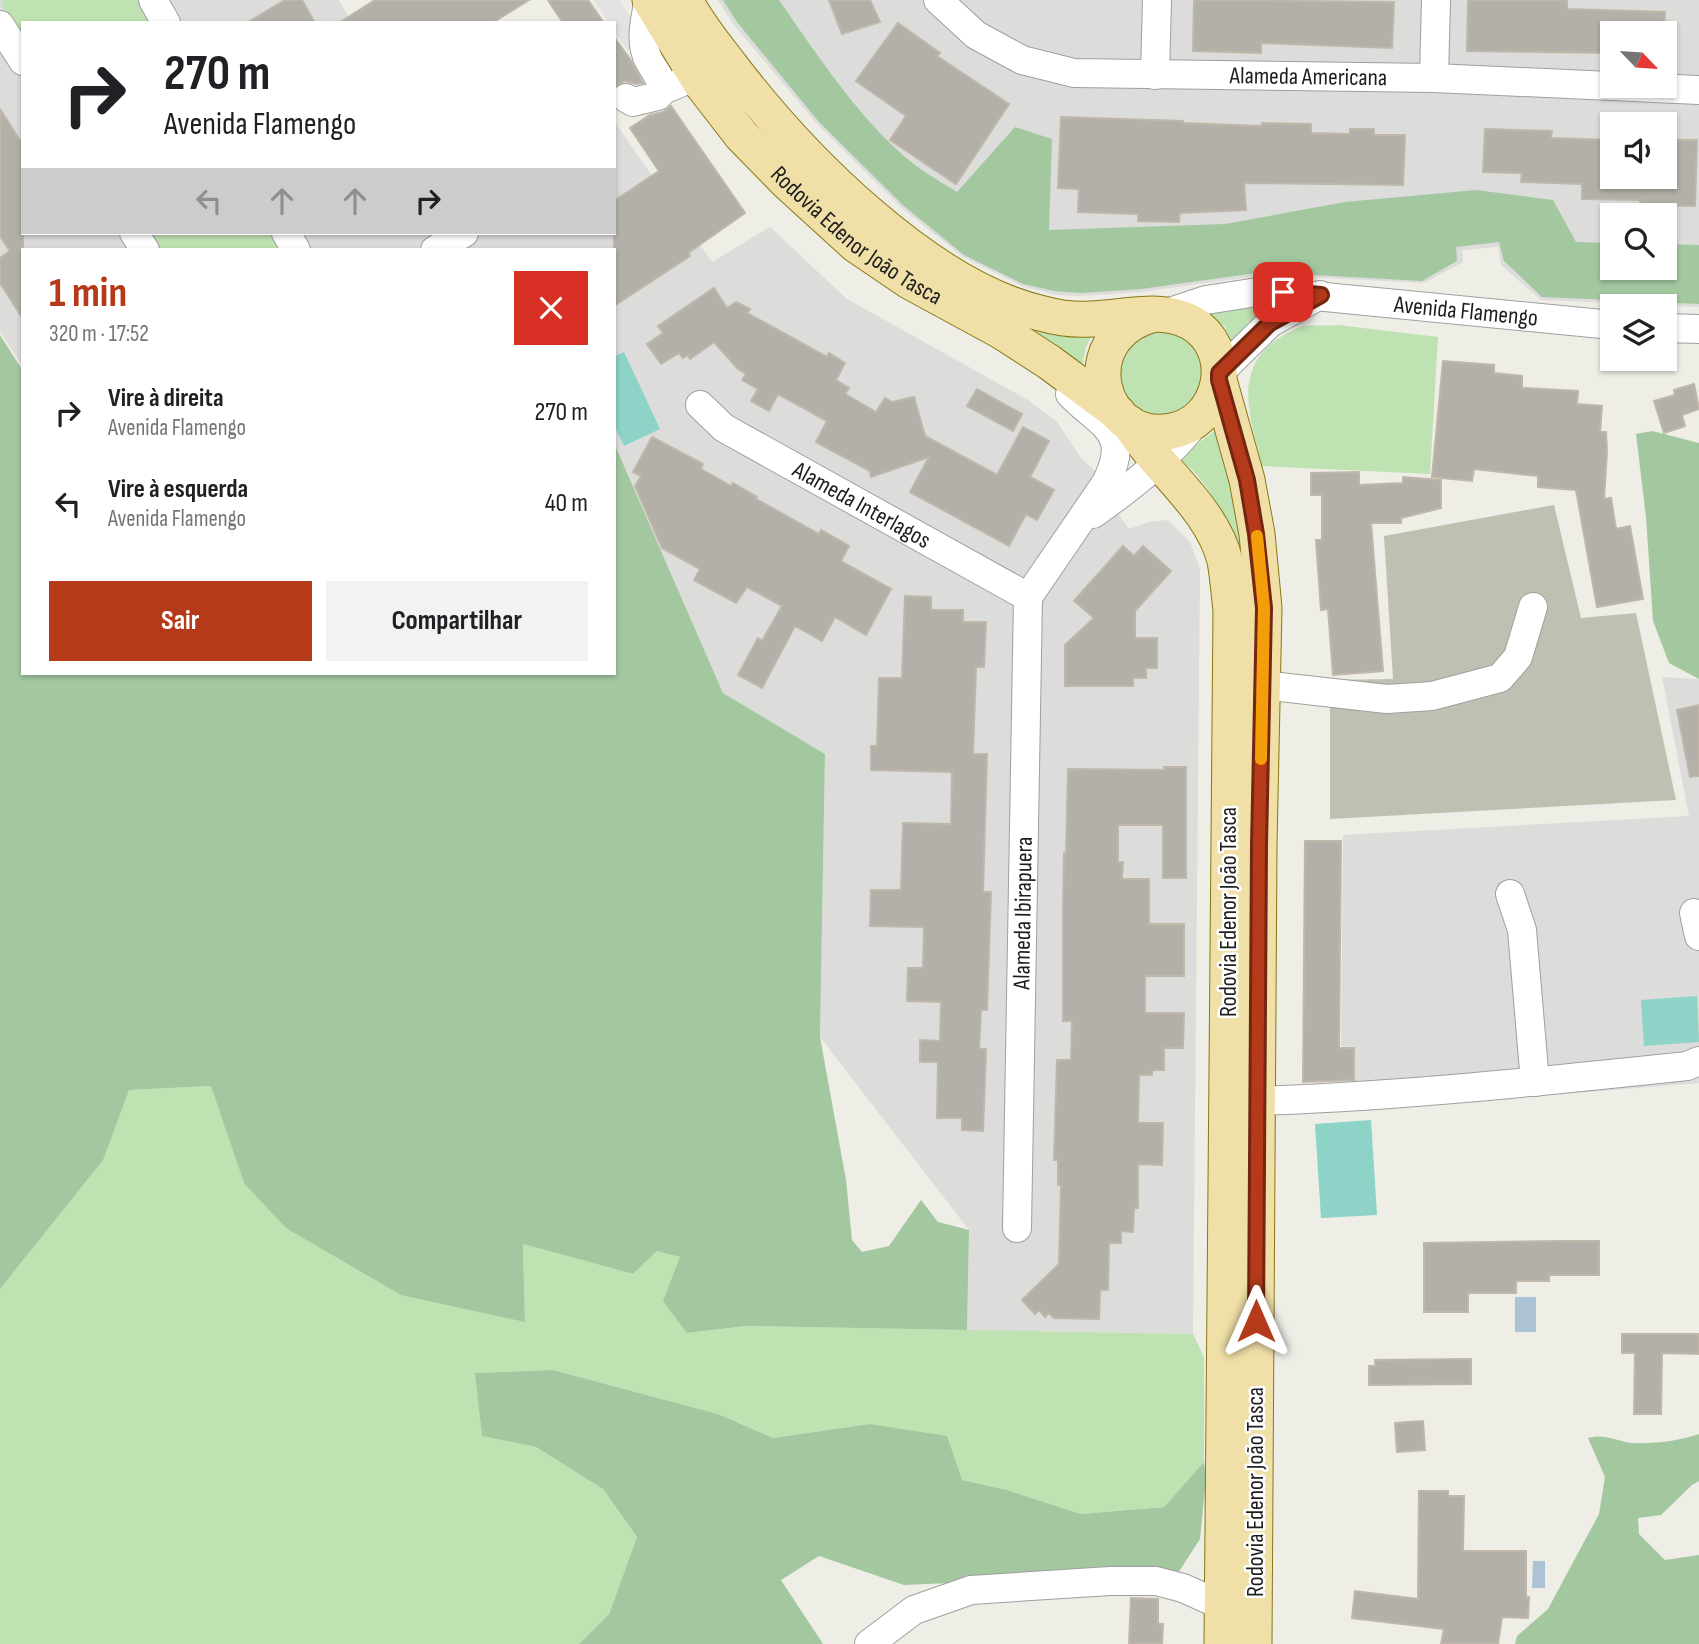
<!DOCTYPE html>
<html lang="pt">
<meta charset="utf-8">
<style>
:root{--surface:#fff;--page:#f2f2f2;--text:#202124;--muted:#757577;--accent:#b43a19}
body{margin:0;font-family:"Sofia Sans Condensed",sans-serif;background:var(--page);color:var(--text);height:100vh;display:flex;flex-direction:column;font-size:26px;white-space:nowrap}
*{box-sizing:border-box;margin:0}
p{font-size:23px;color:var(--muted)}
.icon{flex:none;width:38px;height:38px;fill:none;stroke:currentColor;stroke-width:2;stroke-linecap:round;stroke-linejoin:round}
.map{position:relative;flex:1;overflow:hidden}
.sheet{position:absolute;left:21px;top:248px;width:595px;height:427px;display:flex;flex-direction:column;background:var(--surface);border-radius:0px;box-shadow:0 2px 5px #0004}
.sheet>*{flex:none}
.top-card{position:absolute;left:21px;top:21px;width:595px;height:214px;border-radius:0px;box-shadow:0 2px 5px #0004;background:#fff;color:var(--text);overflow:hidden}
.needle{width:46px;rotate:115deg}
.tools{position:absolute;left:1600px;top:21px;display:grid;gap:14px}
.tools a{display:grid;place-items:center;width:77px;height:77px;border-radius:0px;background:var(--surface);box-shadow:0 2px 5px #0004;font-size:35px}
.pin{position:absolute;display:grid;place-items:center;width:60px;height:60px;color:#fff;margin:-30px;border-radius:14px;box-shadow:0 4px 10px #0006}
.me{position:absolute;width:77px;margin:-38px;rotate:0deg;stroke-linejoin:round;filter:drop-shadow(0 0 5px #0008)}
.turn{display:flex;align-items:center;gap:24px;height:147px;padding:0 28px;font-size:32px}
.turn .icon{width:91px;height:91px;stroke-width:2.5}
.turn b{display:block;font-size:49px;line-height:60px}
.lanes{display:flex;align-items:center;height:66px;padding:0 28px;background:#0003;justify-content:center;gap:35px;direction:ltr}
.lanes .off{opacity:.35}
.round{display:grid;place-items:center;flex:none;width:74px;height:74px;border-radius:0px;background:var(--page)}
.summary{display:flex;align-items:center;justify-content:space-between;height:119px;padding:0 28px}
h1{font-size:42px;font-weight:700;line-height:52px;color:var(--accent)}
.primary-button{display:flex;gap:14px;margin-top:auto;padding:14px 28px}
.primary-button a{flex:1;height:80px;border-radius:0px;background:var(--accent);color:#fff;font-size:28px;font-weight:700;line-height:80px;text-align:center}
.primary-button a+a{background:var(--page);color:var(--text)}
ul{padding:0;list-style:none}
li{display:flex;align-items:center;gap:21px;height:91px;padding:0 28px}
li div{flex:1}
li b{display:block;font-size:26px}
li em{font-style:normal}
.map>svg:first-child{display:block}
.residential{fill:#dcdcdb;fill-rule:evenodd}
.construction{fill:#bec1b2}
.grass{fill:#bfe2b2}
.forest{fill:#a3c8a0}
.pitch{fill:#8dd3c7}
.parking{fill:#e2e2e2}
.water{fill:#acc3d6}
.building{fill:#b3afa9;stroke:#beb7aa;stroke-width:2}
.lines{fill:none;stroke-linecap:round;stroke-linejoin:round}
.minor-casing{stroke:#9f9f9f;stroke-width:30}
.major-casing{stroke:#867813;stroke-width:37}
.minor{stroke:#fff;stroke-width:28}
.major{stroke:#f0e0a8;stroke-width:35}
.route-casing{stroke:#752610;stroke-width:18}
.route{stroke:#b43a19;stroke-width:12}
.slow{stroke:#f59e0b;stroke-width:12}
.labels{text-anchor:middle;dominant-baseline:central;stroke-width:5;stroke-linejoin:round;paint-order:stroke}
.street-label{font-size:24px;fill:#1e1e1e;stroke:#fff}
</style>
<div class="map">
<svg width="1699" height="1644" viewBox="0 0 1699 1644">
<rect width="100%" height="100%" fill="#eeede6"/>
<g class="residential">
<polygon points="0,0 339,0 352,23 23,23 23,233 614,233 614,121 712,262 770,227 847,299 1028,400 1057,422 1081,458 1125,498 1115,509 1129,529 1149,522 1168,520 1190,542 1200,569 1193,1334 967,1330 969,1230 820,1037 825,754 723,693 614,443 614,250 23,250 23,367 0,331"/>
<path d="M718,0H1699V307L1541,300L1501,265L1498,247L1462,250L1463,262L1424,283L1263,275L1141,292L1081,296L1056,295L1022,286L963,257L903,209L818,125L733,24ZM1612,33H1664V86H1612ZM1612,124H1664V177H1612ZM1612,215H1664V268H1612Z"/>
<polygon points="1662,677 1699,679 1699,1083 1354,1111 1355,1047 1341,1046 1343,835 1689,816"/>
</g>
<polygon class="construction" points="1554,505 1581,618 1636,613 1676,800 1330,819 1330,680 1393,679 1384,536"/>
<g class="grass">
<polygon points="2,0 141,0 154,23 23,23 23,39 3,8"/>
<path d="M667,0H674L709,61L755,119L871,233L922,267L1037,327L1093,333L1086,347L1082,367C1025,324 959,298 899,260C873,243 852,222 830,202C806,179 779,156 758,131C723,91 693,46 667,0Z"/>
<polygon points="146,233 274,233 284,250 158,250"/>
<polygon points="1242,307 1263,308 1230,345 1225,327 1206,313"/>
<path d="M1338,325L1438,337L1430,474L1262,466C1252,424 1233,376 1271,344C1281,336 1293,329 1305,326C1315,325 1327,326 1338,325Z"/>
<polygon points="1149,328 1187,334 1208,368 1194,406 1156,421 1121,399 1120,351"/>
<path d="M1216,430L1229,472L1252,589C1233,541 1220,490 1178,457Z"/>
<polygon points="212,1086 244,1183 525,1322 523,1244 633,1274 657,1251 680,1257 687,1333 746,1326 1193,1334 1204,1357 1204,1462 1164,1507 1081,1514 1007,1490 962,1480 869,1424 773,1438 718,1414 553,1370 476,1373 482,1436 536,1447 603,1489 637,1537 609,1614 579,1644 0,1644 0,1289 102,1160 129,1090"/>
</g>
<g class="forest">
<path d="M723,0H779C816,53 855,113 904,156C919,170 940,181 957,192L1015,127L1052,139L1049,230L1225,224L1345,202L1476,190L1553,200L1576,242L1612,243V268H1664V244L1699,245V304L1542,297L1504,261L1499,242L1456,247L1457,261L1422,281L1263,272L1141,289L1081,293L1054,291L1023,284L964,255L904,206L819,122L737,22Z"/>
<polygon points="0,335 23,371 23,674 614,674 614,443 723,693 825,754 820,1037 846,1180 852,1240 862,1252 889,1246 921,1200 938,1222 969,1230 967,1330 746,1326 687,1333 663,1301 680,1257 657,1251 633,1274 523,1244 525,1322 401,1295 286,1228 244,1183 211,1086 129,1090 103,1160 0,1289"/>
<polygon points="1652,431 1699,443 1699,679 1669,663 1653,621 1646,517 1636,434"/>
<polygon points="553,1370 718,1414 773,1438 869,1424 947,1436 962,1480 1007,1490 1081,1514 1164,1507 1204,1462 1206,1478 1200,1539 1178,1573 904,1585 819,1556 781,1580 823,1644 579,1644 609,1614 637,1537 603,1489 536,1447 482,1436 475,1373"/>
<path d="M1699,1434V1481L1692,1485L1661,1515L1638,1518L1639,1534L1665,1560L1699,1555V1644H1515L1517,1636L1548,1609L1599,1514L1605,1477L1588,1438C1603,1433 1617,1441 1632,1443C1655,1444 1678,1441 1699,1434Z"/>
</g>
<g class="pitch">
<polygon points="624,352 660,429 624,446 614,425 614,357"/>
<polygon points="1697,996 1699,1042 1644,1046 1641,1000"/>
<polygon points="1371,1120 1377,1215 1321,1218 1315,1124"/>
</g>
<polygon class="parking" points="594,0 619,0 645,39 628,51 614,31 614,23 609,23"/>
<g class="water">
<rect x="1515" y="1297" width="21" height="35"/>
<polygon points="1533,1561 1545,1561 1545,1588 1532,1588"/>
</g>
<g class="building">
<polygon points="285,0 302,0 315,23 247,23"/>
<polygon points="375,0 529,0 492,23 339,23"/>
<polygon points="548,0 588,0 604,23 563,23"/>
<polygon points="829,0 870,0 880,22 842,34"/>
<polygon points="1194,0 1394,2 1392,48 1261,43 1261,53 1193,51"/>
<polygon points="1468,0 1567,0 1567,9 1665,12 1664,33 1612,33 1612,53 1467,51"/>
<polygon points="898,23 940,53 937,56 1009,104 956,184 890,140 906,116 856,81"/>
<polygon points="614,37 630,59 643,83 636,84 625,81 614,87"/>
<polygon points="671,106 745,213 688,253 690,256 614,306 614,201 659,171 630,128 650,115 663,112"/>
<polygon points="0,109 23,145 23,319 0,283 0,258 10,251 0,236"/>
<polygon points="1061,117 1183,121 1183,123 1261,126 1262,123 1311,124 1311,133 1350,134 1350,129 1374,129 1374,135 1405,135 1403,185 1244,183 1246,210 1180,213 1179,222 1138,221 1138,214 1078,212 1079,189 1058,188"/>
<polygon points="1485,129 1552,131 1551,138 1612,140 1612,177 1664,177 1664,140 1697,140 1695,206 1640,205 1640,200 1582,199 1582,184 1521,182 1522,173 1483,172"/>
<polygon points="714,288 727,308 736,302 750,309 747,313 827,357 829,353 845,363 836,380 849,388 845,394 876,412 885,398 892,402 914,397 925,436 997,475 1023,427 1049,441 1030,477 1054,490 1037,520 1026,514 1009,546 910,492 929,457 871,477 870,471 816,442 827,421 778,394 769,411 751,401 758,389 742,380 746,374 738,369 714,342 690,359 688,355 683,358 679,353 661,364 647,344 663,333 658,326"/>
<polygon points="1443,361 1494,365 1494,373 1522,376 1522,388 1578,391 1577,404 1602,406 1600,432 1606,432 1607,451 1604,499 1611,498 1616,529 1630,526 1643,599 1597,607 1576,490 1538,487 1538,476 1474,469 1472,481 1432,477"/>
<polygon points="1694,384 1699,409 1682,415 1685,426 1664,433 1654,401 1675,395 1674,390"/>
<polygon points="977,389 1022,414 1013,431 967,406"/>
<polygon points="652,437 703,464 701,469 731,486 733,483 757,497 756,499 819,534 821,530 849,546 841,561 891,589 866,635 835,617 822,641 795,626 762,688 738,675 758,638 762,641 782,606 747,587 736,603 694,580 700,569 662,548 635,486 641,476 633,472"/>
<polygon points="1359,472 1359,485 1403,483 1403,477 1441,480 1441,508 1401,518 1401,523 1371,523 1383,671 1333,675 1328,609 1321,610 1316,540 1322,540 1322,495 1311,495 1311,473"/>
<polygon points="1123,546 1134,556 1143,546 1171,571 1135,611 1135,638 1157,638 1157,668 1146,668 1146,678 1133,678 1133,686 1065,686 1065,645 1094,618 1074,601"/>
<polygon points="905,596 931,597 931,610 963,610 963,622 986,622 984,667 976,667 973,754 987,754 983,892 991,892 987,1010 981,1010 979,1049 986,1049 983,1131 962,1130 962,1118 937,1118 938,1062 920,1062 920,1040 940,1041 941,1002 907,1001 908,968 923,968 924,927 870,926 871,890 901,890 903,823 951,824 952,772 871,770 871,746 877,746 879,678 902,678"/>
<polygon points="1699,705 1699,776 1690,777 1677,710"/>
<polygon points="1164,767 1186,767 1186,878 1163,878 1163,825 1118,825 1118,862 1123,862 1122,879 1149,879 1149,924 1184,924 1184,976 1145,976 1145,1013 1184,1013 1183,1048 1164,1048 1164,1070 1152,1070 1152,1075 1139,1075 1138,1123 1163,1123 1162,1165 1138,1164 1138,1208 1134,1208 1133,1232 1121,1231 1121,1243 1109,1243 1108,1290 1100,1290 1099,1319 1054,1318 1049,1313 1045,1317 1039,1310 1035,1314 1022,1300 1059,1264 1061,1185 1058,1185 1058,1160 1054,1160 1057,1060 1071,1060 1072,1021 1063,1021 1063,911 1064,853 1066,853 1068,769 1164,770"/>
<polygon points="1305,841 1341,841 1339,1048 1354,1048 1354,1080 1303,1082"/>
<polygon points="1562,1241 1599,1241 1599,1275 1549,1275 1549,1281 1516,1281 1516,1293 1468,1293 1468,1312 1424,1312 1424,1243"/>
<polygon points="1622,1334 1699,1334 1699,1354 1662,1353 1661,1414 1634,1414 1635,1353 1622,1353"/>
<polygon points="1471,1359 1471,1384 1369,1385 1369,1366 1375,1366 1375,1360"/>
<polygon points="1423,1421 1425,1450 1397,1452 1395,1423"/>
<polygon points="1419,1491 1448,1491 1448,1496 1464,1496 1463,1551 1526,1551 1526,1597 1529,1597 1528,1618 1502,1617 1498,1644 1441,1644 1444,1629 1352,1618 1355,1591 1418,1599"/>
<polygon points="1131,1598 1158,1599 1158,1624 1163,1624 1162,1644 1129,1644"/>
</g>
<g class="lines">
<defs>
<g id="minor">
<polyline points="153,0 166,23"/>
<path d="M649,0C645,19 639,42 649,61C655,72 661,77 663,90"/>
<path id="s1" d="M938,0L976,35L1022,60L1074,73L1434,78L1699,90"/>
<polyline points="0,25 23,61"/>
<polyline points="1155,75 1157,0"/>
<polyline points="1434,78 1436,0"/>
<polyline points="626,98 633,102 658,96 663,90 680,83"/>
<polyline points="134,233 145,250"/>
<polyline points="286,233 296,250"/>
<polyline points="435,250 464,233"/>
<path id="s2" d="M1164,314L1206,300L1264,291L1612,325"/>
<polyline points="1664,328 1699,329"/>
<polyline points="1219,373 1270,323 1320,295"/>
<path id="s3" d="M700,405L724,428L1028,597"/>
<path d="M1093,514C1130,488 1170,457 1197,420"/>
<path d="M1028,597L1106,483C1132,431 1102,427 1070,394"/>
<polyline points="1263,685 1387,699 1432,696 1500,678 1518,657 1533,607"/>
<polyline points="1510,894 1522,930 1535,1082"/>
<polyline points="1694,913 1699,936"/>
<path d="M1258,1101C1402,1096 1544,1081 1687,1066L1699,1061"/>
<path id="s4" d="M1017,1228L1028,597"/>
<polyline points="869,1644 914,1610 971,1590 1110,1581 1156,1581 1183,1588 1223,1606"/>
</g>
<g id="major">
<path id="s5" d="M650,0L700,82L741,135L787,182L856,245L909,281L1001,331L1049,362L1118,413"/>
<path d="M685,0C697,24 714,44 730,65C800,157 929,289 1044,314C1058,318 1076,320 1091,319C1126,318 1169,304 1199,328C1236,359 1219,422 1172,431C1100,445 1071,339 1151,315"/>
<polyline points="1219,380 1247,480 1257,534 1264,608 1259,845 1254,1644"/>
<path d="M1129,423C1157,469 1212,507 1225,561C1228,577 1229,594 1231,610L1222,1644"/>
</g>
</defs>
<use href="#minor" class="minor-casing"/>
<use href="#major" class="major-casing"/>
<use href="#minor" class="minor"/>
<use href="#major" class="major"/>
</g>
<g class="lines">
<defs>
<polyline id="route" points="1256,1321 1259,845 1264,608 1256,534 1247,480 1219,380 1219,373 1270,323 1321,295 1283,292"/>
</defs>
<use href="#route" class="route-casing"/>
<use href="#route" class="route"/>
<polyline class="slow" points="1257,536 1264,608 1261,759"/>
</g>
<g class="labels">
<g class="street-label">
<text stroke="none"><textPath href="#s1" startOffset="392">Alameda Americana</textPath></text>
<text stroke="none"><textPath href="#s5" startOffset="317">Rodovia Edenor João Tasca</textPath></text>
<text stroke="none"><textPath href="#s2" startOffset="306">Avenida Flamengo</textPath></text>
<text stroke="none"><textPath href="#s3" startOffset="191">Alameda Interlagos</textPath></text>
<text stroke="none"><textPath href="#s4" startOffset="315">Alameda Ibirapuera</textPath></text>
<text transform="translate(1228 912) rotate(-90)">Rodovia Edenor João Tasca</text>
<text transform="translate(1255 1492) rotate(-90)">Rodovia Edenor João Tasca</text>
</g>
</g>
</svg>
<div class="tools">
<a><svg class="needle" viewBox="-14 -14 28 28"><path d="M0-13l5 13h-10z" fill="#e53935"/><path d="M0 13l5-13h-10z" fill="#757577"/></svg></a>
<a><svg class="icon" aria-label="sound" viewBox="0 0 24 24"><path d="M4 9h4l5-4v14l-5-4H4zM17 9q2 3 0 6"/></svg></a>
<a><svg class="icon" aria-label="search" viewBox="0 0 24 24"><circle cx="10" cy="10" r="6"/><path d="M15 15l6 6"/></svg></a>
<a><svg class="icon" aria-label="layers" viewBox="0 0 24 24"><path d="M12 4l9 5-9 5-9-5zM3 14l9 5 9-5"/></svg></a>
</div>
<div class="pin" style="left:1283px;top:292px;background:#d93025"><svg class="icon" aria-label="arrive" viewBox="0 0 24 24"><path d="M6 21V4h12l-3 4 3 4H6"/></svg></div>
<svg class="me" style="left:1256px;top:1321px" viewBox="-20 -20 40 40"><path d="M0-17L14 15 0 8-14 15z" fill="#b43a19" stroke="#fff" stroke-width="4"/></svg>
<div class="top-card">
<div class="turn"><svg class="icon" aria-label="right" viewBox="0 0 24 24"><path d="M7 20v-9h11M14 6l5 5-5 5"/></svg><div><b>270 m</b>Avenida Flamengo</div></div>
<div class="lanes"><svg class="icon off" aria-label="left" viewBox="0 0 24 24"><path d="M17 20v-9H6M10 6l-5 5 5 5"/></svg><svg class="icon off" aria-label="ahead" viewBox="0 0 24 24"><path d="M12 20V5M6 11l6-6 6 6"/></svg><svg class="icon off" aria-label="ahead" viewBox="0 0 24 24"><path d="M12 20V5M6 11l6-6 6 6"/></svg><svg class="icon" aria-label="right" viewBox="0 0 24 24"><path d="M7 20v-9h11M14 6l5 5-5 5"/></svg></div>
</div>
<section class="sheet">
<div class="summary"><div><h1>1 min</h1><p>320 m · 17:52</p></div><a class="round" style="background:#d93025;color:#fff"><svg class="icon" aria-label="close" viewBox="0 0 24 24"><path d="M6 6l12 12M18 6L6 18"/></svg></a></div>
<ul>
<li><svg class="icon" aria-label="right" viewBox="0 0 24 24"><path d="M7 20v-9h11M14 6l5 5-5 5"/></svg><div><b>Vire à direita</b><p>Avenida Flamengo</p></div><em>270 m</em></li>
<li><svg class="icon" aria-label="left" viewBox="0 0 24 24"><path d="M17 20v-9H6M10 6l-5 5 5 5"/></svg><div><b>Vire à esquerda</b><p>Avenida Flamengo</p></div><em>40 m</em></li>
</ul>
<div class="primary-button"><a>Sair</a><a>Compartilhar</a></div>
</section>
</div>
